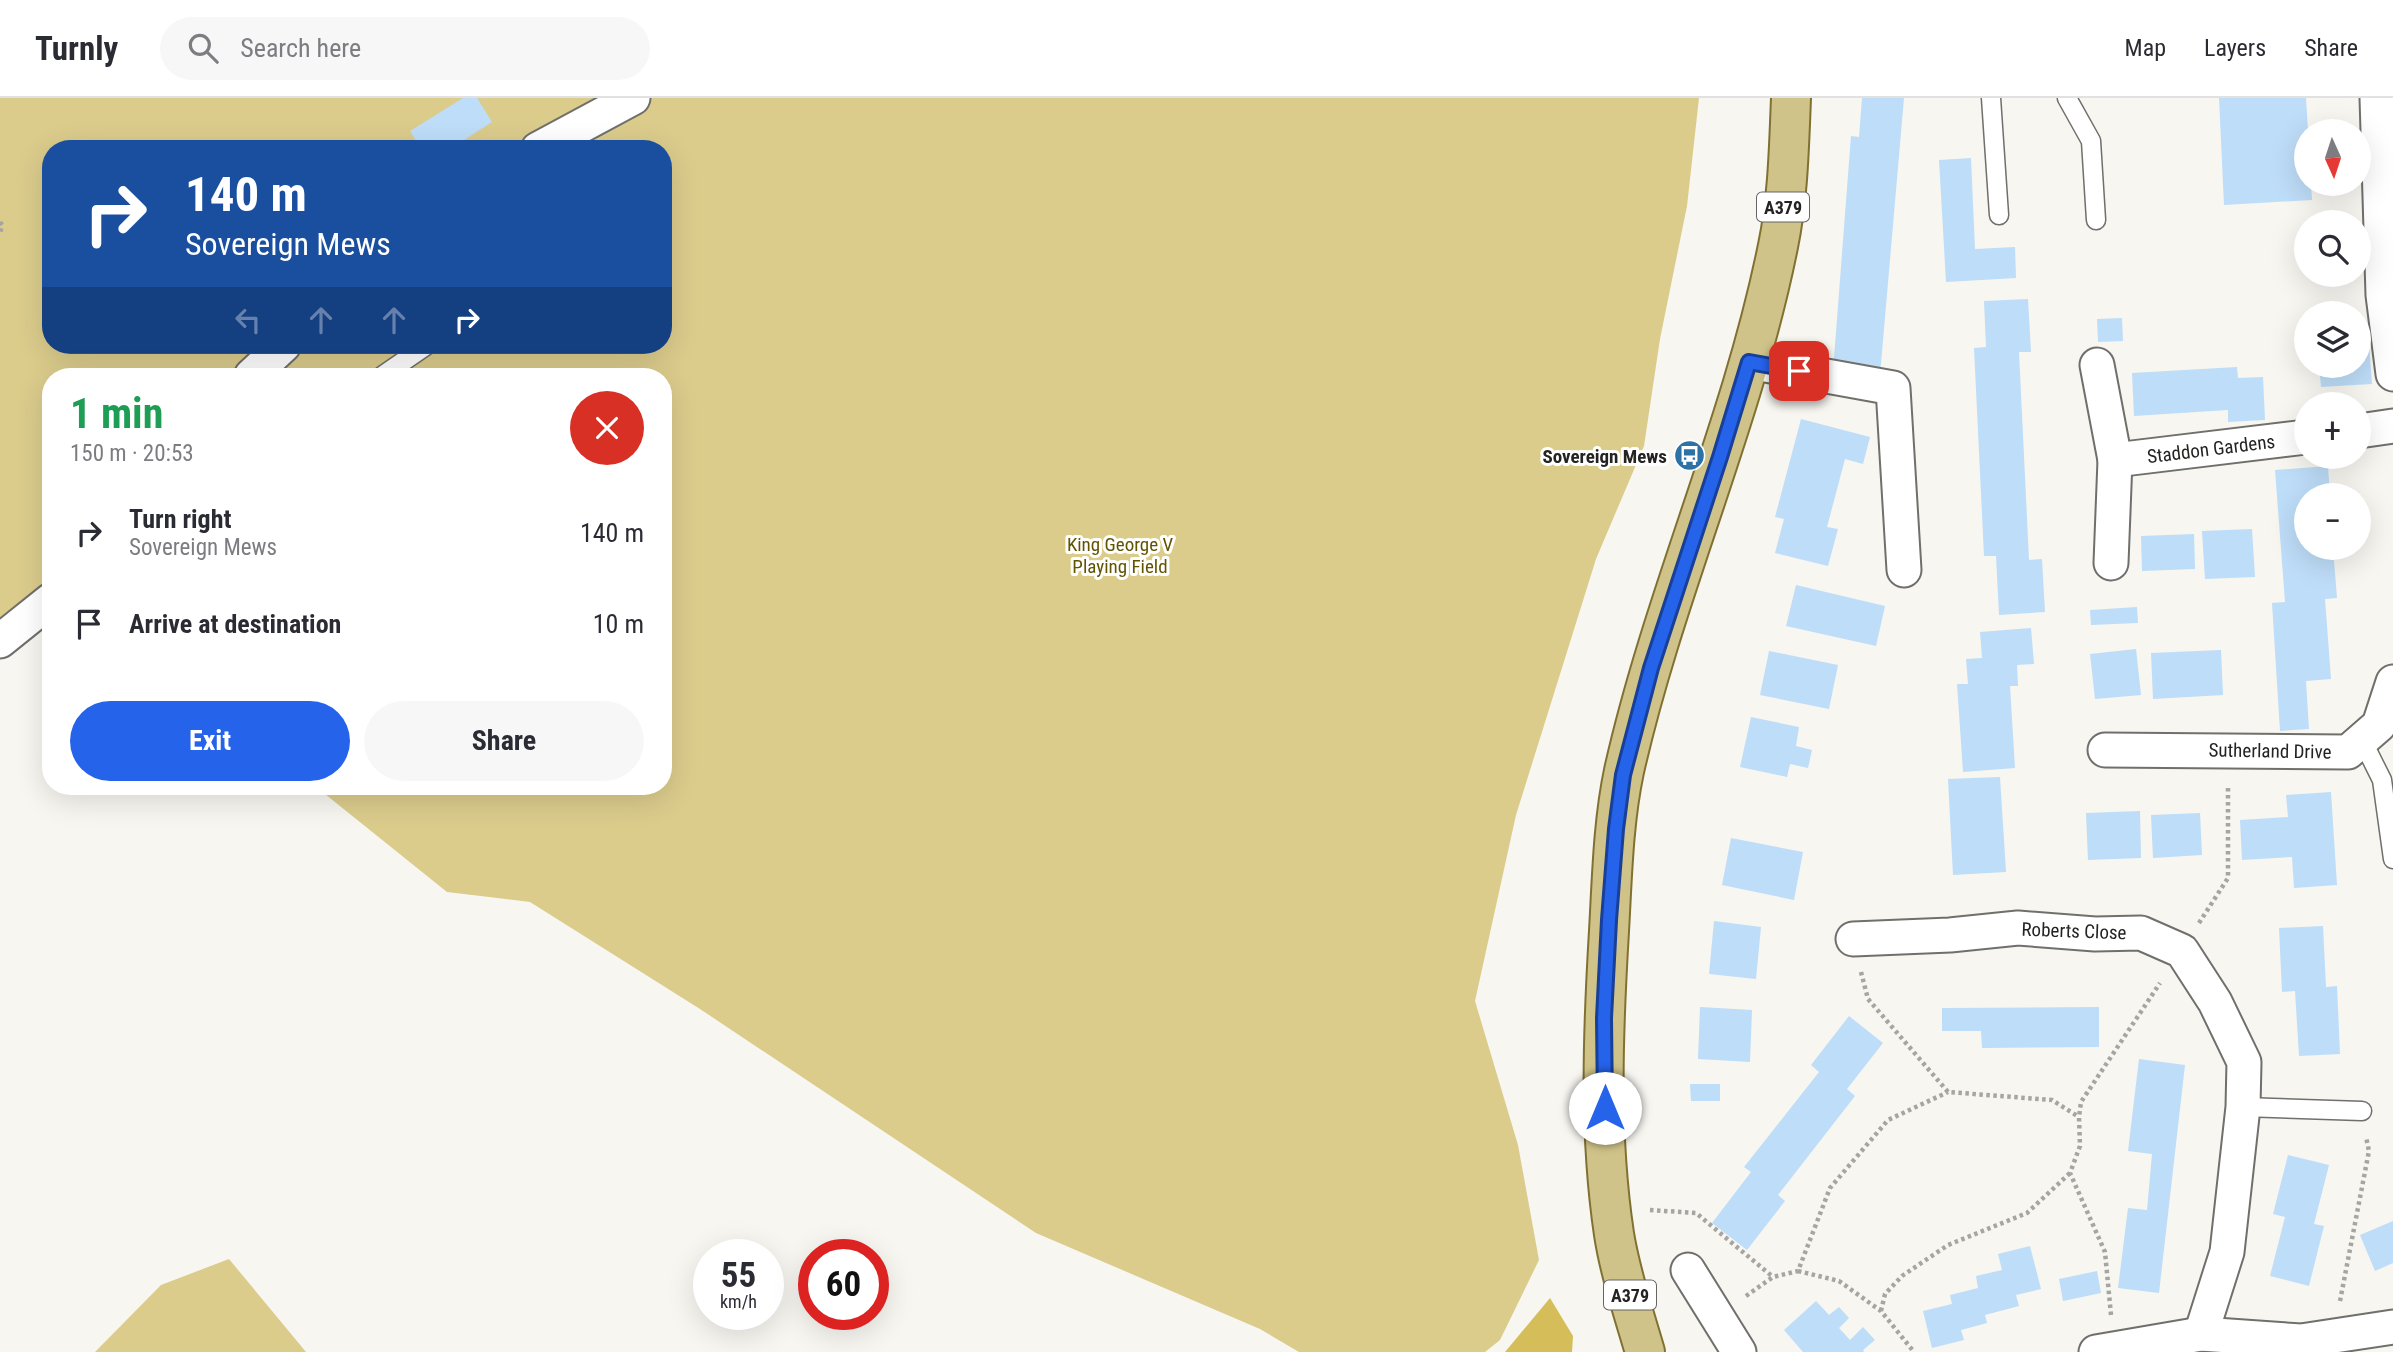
<!DOCTYPE html>
<meta charset="utf-8">
<style>
:root{--surface:#fff;--page:#f7f7f7;--text:#2b2b33;--muted:#7c7c81;--line:#e1e1e2;--accent:#2563eb}
body{margin:0;font-family:"Roboto Condensed",sans-serif;background:var(--page);color:var(--text);height:100vh;display:flex;flex-direction:column;font-size:26px;white-space:nowrap}
*{box-sizing:border-box;margin:0}
p{font-size:23px;color:var(--muted)}
.icon{flex:none;width:38px;height:38px;fill:none;stroke:currentColor;stroke-width:2;stroke-linecap:round;stroke-linejoin:round}
.map{position:relative;flex:1;overflow:hidden}
.sheet{position:absolute;left:42px;top:270px;width:630px;height:427px;display:flex;flex-direction:column;background:var(--surface);border-radius:28px;box-shadow:0 7px 28px #0002}
.sheet>*{flex:none}
.top-card{position:absolute;left:42px;top:42px;width:630px;height:214px;border-radius:28px;box-shadow:0 7px 28px #0002;background:#1a4fa0;color:#fff;overflow:hidden}
.needle{width:46px;rotate:177deg}
.fabs{position:absolute;left:2294px;top:21px;display:grid;gap:14px}
.fabs a{display:grid;place-items:center;width:77px;height:77px;border-radius:50%;background:var(--surface);box-shadow:0 7px 28px #0002;font-size:35px}
.speed{position:absolute;left:693px;top:1141px;display:flex;gap:14px;font-size:35px;font-weight:700;text-align:center}
.speed>*{display:grid;place-content:center;width:91px;height:91px;border-radius:50%;background:var(--surface);box-shadow:0 7px 28px #0002;line-height:1}
.speed small{font-size:18px;font-weight:400}
.speed .limit{border:10px solid #d22;background:#fff;color:#111}
.pin{position:absolute;display:grid;place-items:center;width:60px;height:60px;color:#fff;margin:-30px;border-radius:14px;box-shadow:0 4px 10px #0006}
.me{position:absolute;width:77px;margin:-38px;rotate:0deg;stroke-linejoin:round;filter:drop-shadow(0 0 5px #0008)}
.turn{display:flex;align-items:center;gap:24px;height:147px;padding:0 28px;font-size:32px}
.turn .icon{width:91px;height:91px;stroke-width:2.5}
.turn b{display:block;font-size:49px;line-height:60px}
.lanes{display:flex;align-items:center;height:66px;padding:0 28px;background:#0003;justify-content:center;gap:35px;direction:ltr}
.lanes .off{opacity:.35}
.round{display:grid;place-items:center;flex:none;width:74px;height:74px;border-radius:37px;background:var(--page)}
.headline{display:flex;align-items:center;justify-content:space-between;height:119px;padding:0 28px}
h1{font-size:42px;font-weight:700;line-height:52px;color:#1e9e55}
.button{display:flex;gap:14px;margin-top:auto;padding:14px 28px}
.button a{flex:1;height:80px;border-radius:42px;background:var(--accent);color:#fff;font-size:28px;font-weight:700;line-height:80px;text-align:center}
.button a+a{background:var(--page);color:var(--text)}
ul{padding:0;list-style:none}
li{display:flex;align-items:center;gap:21px;height:91px;padding:0 28px}
li div{flex:1}
li b{display:block;font-size:26px}
li em{font-style:normal}
header{display:flex;align-items:center;gap:42px;box-sizing:border-box;height:98px;padding:0 35px;background:var(--surface);border-bottom:2px solid var(--line)}
header strong{font-size:33px}
nav{display:flex;gap:38px;margin-inline-start:auto;font-size:24px}
.search{width:490px;height:63px;background:var(--page);display:flex;align-items:center;gap:18px;box-sizing:border-box;padding:0 24px;border-radius:38px;color:var(--muted);font-size:26px}
.map>svg:first-child{display:block}
.green{fill:#dbcc8c;fill-rule:evenodd}
.forest{fill:#d5be59}
.building{fill:#beddf8}
.lines{fill:none;stroke-linecap:round;stroke-linejoin:round}
.service-casing{stroke:#706f6b;stroke-width:21}
.minor-casing{stroke:#706f6b;stroke-width:37}
.primary-casing{stroke:#807132;stroke-width:42}
.path{stroke:#a6a5a1;stroke-width:4.5;stroke-dasharray:3.5 3.5;stroke-linecap:butt}
.service{stroke:#fff;stroke-width:18}
.minor{stroke:#fff;stroke-width:33}
.primary{stroke:#d0c389;stroke-width:38}
.route-casing{stroke:#184099;stroke-width:18}
.route{stroke:#2563eb;stroke-width:12}
.labels{text-anchor:middle;dominant-baseline:central;stroke-width:6;stroke-linejoin:round;paint-order:stroke}
.shield{fill:#fff;stroke:#666564;stroke-width:2}
.shield-label{font-size:18px;font-weight:bold;fill:#242322}
.street-label{font-size:19px;fill:#242322;stroke:#fff}
.poi-label{font-size:19px;font-weight:bold;fill:#242322;stroke:#fff;text-anchor:end}
.park-label{font-size:19px;fill:#625300;stroke:#fff}
</style>
<header>
<strong>Turnly</strong>
<div class="search"><svg class="icon" aria-label="search" viewBox="0 0 24 24"><circle cx="10" cy="10" r="6"/><path d="M15 15l6 6"/></svg>Search here</div>
<nav><a>Map</a><a>Layers</a><a>Share</a></nav>
</header>
<div class="map">
<svg width="2393" height="1254" viewBox="0 0 2393 1254">
<rect width="100%" height="100%" fill="#f7f6f1"/>
<g class="green">
<path d="M0,0H1699L1687,108L1660,241L1644,348L1596,461L1516,717L1475,903L1518,1047L1539,1162L1500,1242L1485,1254H1299L1260,1231L1036,1135L700,911L530,804L447,794L315,688H663V278H51V502L0,543ZM51,51H663V247H51Z"/>
<polygon points="229,1161 306,1254 95,1254 161,1187"/>
</g>
<polygon class="forest" points="1550,1200 1573,1238 1572,1254 1505,1254"/>
<g class="building">
<polygon points="463,0 477,0 492,24 450,51 421,51 410,33"/>
<polygon points="1862,0 1904,0 1880,277 1833,273 1851,38 1859,39"/>
<polygon points="2219,0 2306,0 2308,33 2306,86 2311,86 2312,102 2224,107"/>
<polygon points="1971,60 1975,151 2015,149 2016,180 1946,184 1939,62"/>
<polygon points="2028,201 2031,254 2019,254 2029,462 2042,461 2045,514 1999,517 1996,458 1984,458 1974,250 1986,249 1984,203"/>
<polygon points="2122,220 2123,243 2098,244 2097,221"/>
<polygon points="2359,233 2368,233 2372,286 2321,289 2319,268 2359,268"/>
<polygon points="2237,269 2238,280 2263,279 2265,322 2228,324 2228,312 2134,318 2132,275"/>
<polygon points="1801,321 1870,339 1863,366 1845,361 1827,429 1838,431 1828,468 1775,455 1784,421 1775,419"/>
<polygon points="2328,368 2330,397 2306,397 2306,450 2333,450 2337,500 2325,501 2331,581 2306,583 2309,631 2280,633 2272,505 2285,504 2275,372"/>
<polygon points="2252,431 2255,479 2205,481 2202,433"/>
<polygon points="2194,436 2195,471 2142,473 2141,438"/>
<polygon points="1796,487 1885,508 1876,548 1786,528"/>
<polygon points="2137,509 2138,525 2091,527 2090,512"/>
<polygon points="2031,530 2034,566 2017,567 2018,588 2010,588 2015,670 1963,674 1957,586 1968,586 1966,561 1982,560 1980,534"/>
<polygon points="2136,551 2141,597 2095,601 2090,556"/>
<polygon points="2221,552 2223,597 2153,601 2151,555"/>
<polygon points="1769,553 1838,567 1829,611 1760,597"/>
<polygon points="1751,619 1799,629 1796,648 1812,652 1808,670 1790,666 1787,679 1740,669"/>
<polygon points="2000,679 2006,774 1953,777 1948,681"/>
<polygon points="2331,694 2337,787 2294,790 2292,759 2242,762 2240,722 2288,719 2286,697"/>
<polygon points="2140,713 2141,760 2088,762 2086,715"/>
<polygon points="2200,715 2202,757 2153,760 2151,717"/>
<polygon points="1731,740 1803,754 1794,802 1722,787"/>
<polygon points="1714,823 1761,829 1756,881 1709,876"/>
<polygon points="2323,828 2326,889 2337,888 2340,956 2299,958 2295,893 2282,894 2279,830"/>
<polygon points="1700,909 1752,912 1750,964 1698,961"/>
<polygon points="2099,909 2099,949 1982,950 1981,933 1942,933 1942,910"/>
<polygon points="1849,918 1883,945 1847,991 1855,998 1778,1097 1785,1103 1747,1152 1712,1125 1751,1074 1744,1069 1819,974 1811,967"/>
<polygon points="2139,961 2185,967 2159,1195 2118,1190 2128,1110 2147,1112 2152,1056 2128,1053"/>
<polygon points="1690,986 1720,986 1720,1003 1691,1003"/>
<polygon points="2288,1057 2329,1067 2314,1126 2324,1128 2309,1188 2270,1178 2285,1119 2273,1116"/>
<polygon points="2393,1123 2393,1165 2375,1173 2360,1137"/>
<polygon points="2030,1148 2041,1191 2016,1197 2019,1208 1985,1217 1987,1225 1961,1232 1964,1242 1932,1250 1923,1213 1952,1206 1950,1197 1978,1190 1976,1178 2002,1172 1998,1156"/>
<polygon points="2097,1173 2101,1195 2063,1203 2059,1181"/>
<polygon points="1816,1203 1829,1217 1839,1209 1849,1220 1839,1230 1850,1242 1863,1229 1875,1242 1863,1252 1864,1254 1803,1254 1784,1232"/>
</g>
<g class="lines">
<defs>
<g id="service">
<polyline points="1991,0 1999,117"/>
<polyline points="2067,0 2091,43 2096,122"/>
<polyline points="382,278 427,247"/>
<polyline points="2362,642 2382,682 2393,761"/>
<polyline points="2243,1009 2362,1013"/>
</g>
<g id="minor">
<polyline points="2377,0 2383,197 2393,276"/>
<polyline points="538,51 633,0"/>
<polyline points="1749,264 1893,290 1904,472"/>
<polyline points="2097,267 2115,362 2111,465"/>
<polyline points="251,278 284,247"/>
<polyline points="2359,333 2393,328"/>
<polyline points="2115,362 2306,339"/>
<polyline points="0,543 51,502"/>
<polyline points="2105,652 2348,654 2379,627 2393,584"/>
<polyline points="1853,841 1950,837 2018,830 2095,836 2141,835 2182,853 2215,904 2244,964 2243,1009 2227,1154 2201,1236"/>
<polyline points="1688,1172 1739,1254"/>
<polyline points="2096,1254 2201,1236 2301,1243 2393,1229"/>
</g>
<path id="primary" d="M1645,1254C1634,1216 1620,1175 1614,1136C1599,1036 1603,933 1609,833C1612,781 1613,725 1624,673C1664,495 1742,327 1778,148C1788,100 1789,49 1791,0"/>
</defs>
<use href="#service" class="service-casing"/>
<use href="#minor" class="minor-casing"/>
<use href="#primary" class="primary-casing"/>
<g class="path">
<polyline points="0,124 2,127 0,136"/>
<polyline points="2199,825 2228,780 2228,688"/>
<polyline points="1861,874 1868,901 1948,994 2052,1002 2079,1019"/>
<polyline points="1650,1112 1696,1115 1773,1179"/>
<polyline points="1798,1173 1839,1183 1881,1213 1914,1254"/>
<polyline points="1746,1198 1773,1179 1798,1173 1830,1090 1888,1022 1948,994"/>
<polyline points="2340,1203 2369,1053 2366,1039"/>
<polyline points="1881,1213 1885,1196 1902,1178 1948,1147 2027,1115 2070,1075"/>
<polyline points="2111,1217 2105,1154 2070,1075 2080,1048 2079,1019 2081,1004 2160,885"/>
</g>
<use href="#service" class="service"/>
<use href="#minor" class="minor"/>
<use href="#primary" class="primary"/>
</g>
<g class="lines">
<defs>
<polyline id="route" points="1605,1010 1604,920 1609,822 1616,731 1623,677 1651,570 1720,359 1749,264 1799,273"/>
</defs>
<use href="#route" class="route-casing"/>
<use href="#route" class="route"/>
</g>
<defs>
<symbol id="bus-disc" viewBox="-11 -11 22 22"><circle r="9.5" fill="#2c72a7" stroke="#fff"/><path d="M-5-6H5V4H4V6H2V4H-2V6H-4V4H-5ZM-3.5-4V0h7V-4ZM-3.5 1.2v1.5H-2V1.2ZM2 1.2v1.5H3.5V1.2Z" fill="#fff"/></symbol>
</defs>
<g fill-rule="evenodd">
<use href="#bus-disc" x="1672" y="340" width="35" height="35"/>
</g>
<g class="labels">
<g class="shield">
<rect x="1757" y="94.5" width="52" height="29" rx="5"/>
<rect x="1604" y="1182.5" width="52" height="29" rx="5"/>
</g>
<g class="shield-label">
<text x="1783" y="109">A379</text>
<text x="1630" y="1197">A379</text>
</g>
<g class="street-label">
<text transform="translate(2211 351) rotate(-7)">Staddon Gardens</text>
<text transform="translate(2270 653) rotate(1)">Sutherland Drive</text>
<text transform="translate(2074 833) rotate(2)">Roberts Close</text>
</g>
<g class="poi-label">
<text x="1667" y="358">Sovereign Mews</text>
</g>
<g class="park-label">
<text x="1120" y="446">King George V<tspan x="1120" dy="22">Playing Field</tspan></text>
</g>
</g>
</svg>
<div class="fabs">
<a><svg class="needle" viewBox="-14 -14 28 28"><path d="M0-13l5 13h-10z" fill="#e53935"/><path d="M0 13l5-13h-10z" fill="#7c7c81"/></svg></a>
<a><svg class="icon" aria-label="search" viewBox="0 0 24 24"><circle cx="10" cy="10" r="6"/><path d="M15 15l6 6"/></svg></a>
<a><svg class="icon" aria-label="layers" viewBox="0 0 24 24"><path d="M12 4l9 5-9 5-9-5zM3 14l9 5 9-5"/></svg></a>
<a>+</a>
<a>−</a>
</div>
<div class="speed"><div>55<small>km/h</small></div><div class="limit">60</div></div>
<div class="pin" style="left:1799px;top:273px;background:#d93025"><svg class="icon" aria-label="arrive" viewBox="0 0 24 24"><path d="M6 21V4h12l-3 4 3 4H6"/></svg></div>
<svg class="me" style="left:1605px;top:1010px" viewBox="-20 -20 40 40"><circle r="19" fill="#fff"/><path d="M0-13L10 11 0 6-10 11z" fill="#2563eb"/></svg>
<div class="top-card">
<div class="turn"><svg class="icon" aria-label="right" viewBox="0 0 24 24"><path d="M7 20v-9h11M14 6l5 5-5 5"/></svg><div><b>140 m</b>Sovereign Mews</div></div>
<div class="lanes"><svg class="icon off" aria-label="left" viewBox="0 0 24 24"><path d="M17 20v-9H6M10 6l-5 5 5 5"/></svg><svg class="icon off" aria-label="ahead" viewBox="0 0 24 24"><path d="M12 20V5M6 11l6-6 6 6"/></svg><svg class="icon off" aria-label="ahead" viewBox="0 0 24 24"><path d="M12 20V5M6 11l6-6 6 6"/></svg><svg class="icon" aria-label="right" viewBox="0 0 24 24"><path d="M7 20v-9h11M14 6l5 5-5 5"/></svg></div>
</div>
<section class="sheet">
<div class="headline"><div><h1>1 min</h1><p>150 m · 20:53</p></div><a class="round" style="background:#d93025;color:#fff"><svg class="icon" aria-label="close" viewBox="0 0 24 24"><path d="M6 6l12 12M18 6L6 18"/></svg></a></div>
<ul>
<li><svg class="icon" aria-label="right" viewBox="0 0 24 24"><path d="M7 20v-9h11M14 6l5 5-5 5"/></svg><div><b>Turn right</b><p>Sovereign Mews</p></div><em>140 m</em></li>
<li><svg class="icon" aria-label="arrive" viewBox="0 0 24 24"><path d="M6 21V4h12l-3 4 3 4H6"/></svg><div><b>Arrive at destination</b></div><em>10 m</em></li>
</ul>
<div class="button"><a>Exit</a><a>Share</a></div>
</section>
</div>
